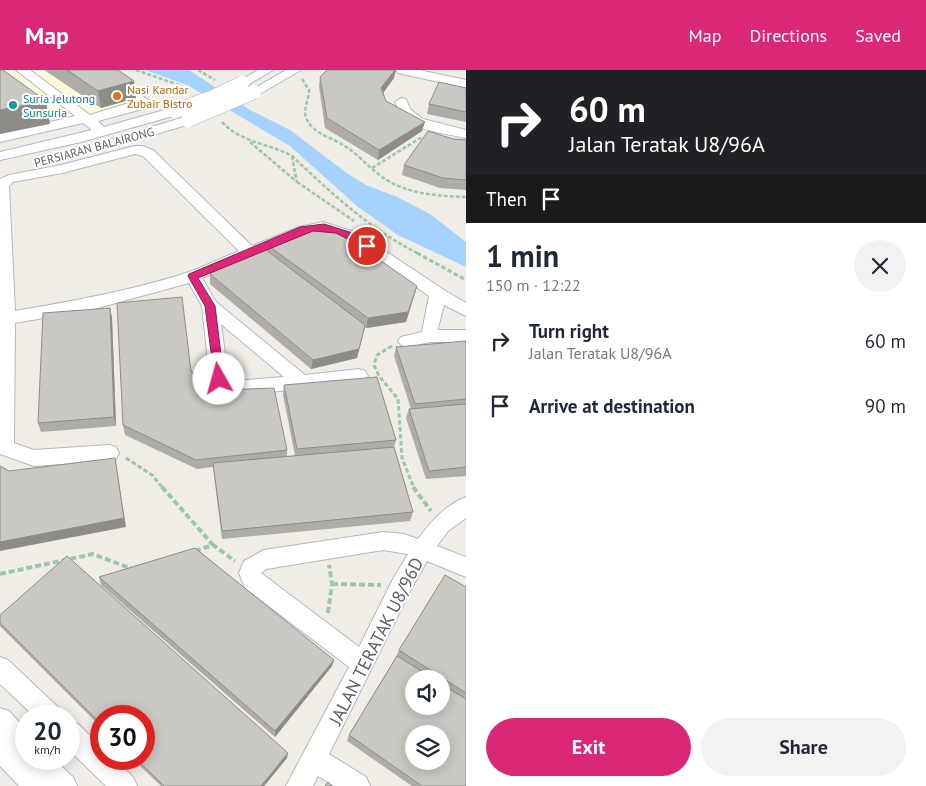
<!DOCTYPE html>
<meta charset="utf-8">
<style>
:root{--surface:#fff;--page:#f2f2f3;--text:#1f2937;--muted:#747a83;--accent:#db2777}
body{margin:0;font-family:"PT Sans",sans-serif;background:var(--page);color:var(--text);height:100vh;display:flex;flex-direction:column;font-size:19px;white-space:nowrap}
*{box-sizing:border-box;margin:0}
p{font-size:16px;color:var(--muted)}
.icon{flex:none;width:28px;height:28px;fill:none;stroke:currentColor;stroke-width:2;stroke-linecap:round;stroke-linejoin:round}
.map{position:relative;flex:1;overflow:hidden}
.panel{display:flex;flex-direction:column;background:var(--surface);width:460px}
.panel>*{flex:none}
.top-card{background:#202124;color:#fff;overflow:hidden}
.controls{position:absolute;left:405px;top:600px;display:grid;gap:10px}
.controls a{display:grid;place-items:center;width:45px;height:45px;border-radius:50%;background:var(--surface);box-shadow:0 2px 12px #0003;font-size:25px}
.speed{position:absolute;left:15px;top:635px;display:flex;gap:10px;font-size:25px;font-weight:700;text-align:center}
.speed>*{display:grid;place-content:center;width:65px;height:65px;border-radius:50%;background:var(--surface);box-shadow:0 2px 12px #0003;line-height:1}
.speed small{font-size:12px;font-weight:400}
.speed .limit{border:8px solid #d22;background:#fff;color:#111}
.pin{position:absolute;display:grid;place-items:center;width:42px;height:42px;color:#fff;margin:-21px;border:2px solid #fff;border-radius:50%;box-shadow:0 1px 5px #0007}
.me{position:absolute;width:55px;margin:-28px;rotate:353deg;stroke-linejoin:round;filter:drop-shadow(0 0 4px #0008)}
.turn{display:flex;align-items:center;gap:18px;height:105px;padding:0 20px;font-size:22px}
.turn .icon{width:65px;height:65px;stroke-width:2.5}
.turn b{display:block;font-size:35px;line-height:42px}
.then{display:flex;align-items:center;height:48px;padding:0 20px;background:#0003;gap:10px;font-size:19px}
.round{display:grid;place-items:center;flex:none;width:52px;height:52px;border-radius:26px;background:var(--page)}
.summary{display:flex;align-items:center;justify-content:space-between;height:85px;padding:0 20px}
h1{font-size:30px;font-weight:700;line-height:38px}
.button{display:flex;gap:10px;margin-top:auto;padding:10px 20px}
.button a{flex:1;height:58px;border-radius:30px;background:var(--accent);color:#fff;font-size:20px;font-weight:700;line-height:58px;text-align:center}
.button a+a{background:var(--page);color:var(--text)}
ul{padding:0;list-style:none}
li{display:flex;align-items:center;gap:15px;height:65px;padding:0 20px}
li div{flex:1}
li b{display:block;font-size:19px}
li em{font-style:normal}
header{display:flex;align-items:center;gap:30px;box-sizing:border-box;height:70px;padding:0 25px;background:var(--accent);color:#fff}
header strong{font-size:24px}
nav{display:flex;gap:28px;margin-inline-start:auto;font-size:18px}
main{display:flex;flex:1;min-height:0}
.map>svg:first-child{display:block}
.commercial{fill:#fef8dc}
.water{fill:#a6d3fe}
.lines{fill:none;stroke-linecap:round;stroke-linejoin:round}
.minor-casing{stroke:#b5b7bc;stroke-width:2}
.path-far2{stroke:#9bc7aa;stroke-width:2.5;stroke-dasharray:4 2;stroke-linecap:butt}
.path-far1{stroke:#9bc7aa;stroke-width:3;stroke-dasharray:4.5 2.5;stroke-linecap:butt}
.path{stroke:#9bc7aa;stroke-width:4;stroke-dasharray:6 3;stroke-linecap:butt}
.minor{fill:#fff;fill-rule:evenodd}
.minor-bridge-casing{stroke:#b5b7bc;stroke-width:15;stroke-linecap:butt}
.minor-bridge{stroke:#fff;stroke-width:14}
.wall{fill:#aeaca7;fill-rule:evenodd}
.shaded-wall{fill:#8d8c88}
.building{fill:#cac8c2;stroke:#8d8c88;fill-rule:evenodd}
.route{fill:#db2777;stroke:#8e194d}
.food-dot{fill:#e8710a;stroke:#fff;stroke-width:2}
.culture-dot{fill:#0f9aa8;stroke:#fff;stroke-width:2}
.labels{text-anchor:middle;dominant-baseline:central;stroke-width:4;stroke-linejoin:round;paint-order:stroke}
.far-food-label{font-size:12px;fill:#c56008;stroke:#fff;text-anchor:start}
.far-culture-label{font-size:12px;fill:#0d838f;stroke:#fff;text-anchor:start}
.far-street-label{font-size:12px;fill:#5d6065;stroke:#fff}
.near-street-label{font-size:18px;fill:#5d6065;stroke:#fff}
</style>
<header>
<strong>Map</strong>
<nav><a>Map</a><a>Directions</a><a>Saved</a></nav>
</header>
<main>
<div class="map">
<svg width="466" height="716" viewBox="0 0 466 716">
<rect width="100%" height="100%" fill="#efede5"/>
<polygon class="commercial" points="0,0 99,0 140,30 135,34 0,70"/>
<polygon class="water" points="145,0 189,0 250,40 290,60 348,104 366,115 397,127 430,144 466,172 466,197 398,165 358,137 290,76 187,15"/>
<g class="lines">
<defs>
<g id="minor">
<polygon points="16,0 30,0 90,45 135,31 97,0 111,0 149,31 142,39 98,51 104,57 175,37 181,41 180,44 81,72 0,90 0,82 92,60 83,53 0,72 0,64 75,46"/>
<polygon points="258,0 273,0 246,16 242,17 236,13"/>
<polygon points="286,0 301,0 258,25 250,25 248,22"/>
<polygon points="396,0 419,0 466,10 466,18 398,3"/>
<path d="M401,28L406,29L410,39L423,49L466,60V68C439,62 405,61 395,32Z"/>
<polygon points="188,46 195,50 193,53 113,77 106,73 108,70"/>
<path d="M135,76H142L153,80L252,176L299,157L323,152L358,163L444,220L466,233V246L444,235L438,258V260H466V272H430L407,277L401,275L398,271L401,267L422,262L429,226L348,169L323,162L307,164L202,208L216,232L305,305L359,299L365,301L368,306L365,311L237,326L221,322L210,309L202,236L189,213L94,239L15,253L14,373L34,380L109,375L116,377L119,383L116,389L109,391L34,396L0,384V109L9,105L61,95ZM135,84L143,86L239,181C221,188 204,197 186,203C130,221 73,231 15,241L9,116L13,112L62,103ZM221,254L284,307L232,311L228,306Z"/>
<path d="M466,427V448L448,461L437,476L466,487V507L427,491L409,523L329,684L366,707L370,716H334L318,706L313,716H286L349,597L245,518L239,503L244,491L264,480L383,462L404,464L418,469C431,452 445,435 466,427ZM383,480L408,484L393,509L359,577L261,503L266,499Z"/>
<polygon points="0,587 8,590 59,638 63,646 34,646 0,614"/>
<polygon points="0,638 9,641 26,660 26,689 54,689 73,707 77,716 19,716 0,696"/>
<polygon points="69,651 78,654 101,677 101,689 114,689 133,707 137,716 106,716 69,680"/>
</g>
</defs>
<use href="#minor" class="minor-casing"/>
<g class="path-far2">
<polyline points="136,0 179,15 188,21"/>
<polyline points="198,0 215,10"/>
<path d="M302,9L309,20C309,30 302,41 307,50C314,64 333,68 345,76C358,84 368,97 381,106C405,124 436,126 466,127"/>
<path d="M222,52C241,73 269,73 292,86C331,123 371,160 419,184"/>
<polyline points="250,72 297,112 292,87"/>
<polyline points="372,98 422,67"/>
<polyline points="297,112 354,151"/>
</g>
<g class="path-far1">
<polyline points="417,183 466,210"/>
<polyline points="392,276 377,285 374,295 379,306 398,329 402,388 414,418"/>
<polyline points="126,388 152,405 163,418"/>
</g>
<g class="path">
<polyline points="162,417 213,475"/>
<polyline points="413,417 431,441"/>
<polyline points="195,481 213,475 235,491"/>
<polyline points="0,504 93,484 132,499"/>
<polyline points="332,514 381,515"/>
<polyline points="328,543 332,514 329,495"/>
</g>
<use href="#minor" class="minor"/>
<defs>
<g id="minor-bridge">
<polyline points="175,41 213,27 242,13"/>
<polyline points="188,50 254,22"/>
</g>
</defs>
<use href="#minor-bridge" class="minor-bridge-casing"/>
<use href="#minor-bridge" class="minor-bridge"/>
</g>
<g class="wall">
<polygon points="44,0 118,0 136,28 101,38"/>
<polygon points="320,7 394,8 383,23 386,31 422,61 378,90 325,58 319,16"/>
<polygon points="466,18 466,52 427,44 429,34"/>
<polygon points="453,69 466,70 466,120 440,118 402,105 404,95"/>
<polygon points="266,174 417,216 406,252 366,258 365,257 357,288 311,299 210,214 210,204 266,181"/>
<polygon points="110,238 112,248 116,356 41,362 38,353"/>
<polygon points="466,271 466,406 426,409 406,348 409,339 411,339 394,286 396,277"/>
<polygon points="191,301 287,380 287,386 295,386 283,325 284,315 396,370 394,377 413,442 410,451 222,469 213,397 197,399 125,365 123,355"/>
<polygon points="99,507 334,590 332,596 275,667 101,515"/>
<path d="M466,517V716H412L347,671L349,665L396,587L399,580ZM414,609H441V636Z"/>
<polygon points="0,545 287,688 264,716 161,716 133,689 144,689 101,646 101,657 0,556"/>
</g>
<g class="shaded-wall">
<polygon points="395,0 396,0 394,8 380,27 381,18"/>
<polygon points="134,11 136,28 101,38 98,21"/>
<polygon points="46,31 50,54 0,64 0,40"/>
<polygon points="425,52 422,61 378,90 379,80"/>
<polygon points="417,216 406,252 366,258 368,248"/>
<polygon points="110,238 112,248 116,356 114,347"/>
<polygon points="365,255 357,288 311,299 313,290"/>
<polygon points="115,388 126,457 0,481 0,472"/>
<polygon points="334,590 332,596 275,667 275,661"/>
<polygon points="288,683 287,688 264,716 261,716"/>
</g>
<g class="building">
<polygon points="0,0 3,0 46,31 0,40"/>
<polygon points="67,0 118,0 134,11 98,21"/>
<polygon points="327,0 395,0 381,18 386,31 425,52 379,80 327,48 320,7"/>
<polygon points="439,12 466,18 466,42 429,34"/>
<polygon points="428,61 453,69 466,70 466,110 443,108 404,95"/>
<polygon points="312,156 331,156 417,216 408,242 368,248 266,174"/>
<polygon points="266,180 365,255 359,279 313,290 210,204 233,187"/>
<polygon points="182,227 191,301 220,320 274,318 287,380 196,390 123,355 117,233"/>
<polygon points="110,238 114,347 38,353 43,243"/>
<polygon points="466,271 466,329 415,334 396,277"/>
<polygon points="377,307 396,370 297,379 284,315"/>
<polygon points="466,334 466,397 429,401 409,339"/>
<polygon points="394,377 413,442 222,461 213,393"/>
<polygon points="115,388 124,448 0,472 0,396 9,401"/>
<polygon points="195,478 334,590 275,661 99,507"/>
<polygon points="67,486 288,683 261,716 164,716 136,689 144,689 144,646 101,646 101,654 0,553 0,545"/>
<polygon points="445,505 466,517 466,623 399,580"/>
<path d="M397,586L434,609H414V636H441V614L466,629V716H422L349,665ZM414,664H441V691H414Z"/>
<polygon points="328,712 332,716 325,716"/>
</g>
<polygon class="route" points="324,154 356,164 372,176 367,179 336,163 313,161 198,208 215,236 224,309 219,313 215,312 205,236 188,206 189,204 300,157"/>
<circle class="food-dot" cx="117" cy="26" r="5"/>
<circle class="culture-dot" cx="13" cy="35" r="5"/>
<g class="labels">
<g class="far-food-label">
<text x="127" y="19">Nasi Kandar<tspan x="127" dy="14">Zubair Bistro</tspan></text>
</g>
<g class="far-culture-label">
<text x="23" y="28">Suria Jelutong<tspan x="23" dy="14">Sunsuria</tspan></text>
</g>
<g class="far-street-label">
<text transform="translate(94 77) rotate(-15)">PERSIARAN BALAIRONG</text>
</g>
<g class="near-street-label">
<text transform="translate(376 571) rotate(-63)">JALAN TERATAK U8/96D</text>
</g>
</g>
</svg>
<div class="controls">
<a><svg class="icon" aria-label="sound" viewBox="0 0 24 24"><path d="M4 9h4l5-4v14l-5-4H4zM17 9q2 3 0 6"/></svg></a>
<a><svg class="icon" aria-label="layers" viewBox="0 0 24 24"><path d="M12 4l9 5-9 5-9-5zM3 14l9 5 9-5"/></svg></a>
</div>
<div class="speed"><div>20<small>km/h</small></div><div class="limit">30</div></div>
<div class="pin" style="left:367px;top:176px;background:#d93025"><svg class="icon" aria-label="arrive" viewBox="0 0 24 24"><path d="M6 21V4h12l-3 4 3 4H6"/></svg></div>
<svg class="me" style="left:219px;top:309px" viewBox="-20 -20 40 40"><circle r="19" fill="#fff"/><path d="M0-13L10 11 0 6-10 11z" fill="#db2777"/></svg>
</div>
<section class="panel">
<div class="top-card">
<div class="turn"><svg class="icon" aria-label="right" viewBox="0 0 24 24"><path d="M7 20v-9h11M14 6l5 5-5 5"/></svg><div><b>60 m</b>Jalan Teratak U8/96A</div></div>
<div class="then">Then<svg class="icon" aria-label="arrive" viewBox="0 0 24 24"><path d="M6 21V4h12l-3 4 3 4H6"/></svg></div>
</div>
<div class="summary"><div><h1>1 min</h1><p>150 m · 12:22</p></div><a class="round"><svg class="icon" aria-label="close" viewBox="0 0 24 24"><path d="M6 6l12 12M18 6L6 18"/></svg></a></div>
<ul>
<li><svg class="icon" aria-label="right" viewBox="0 0 24 24"><path d="M7 20v-9h11M14 6l5 5-5 5"/></svg><div><b>Turn right</b><p>Jalan Teratak U8/96A</p></div><em>60 m</em></li>
<li><svg class="icon" aria-label="arrive" viewBox="0 0 24 24"><path d="M6 21V4h12l-3 4 3 4H6"/></svg><div><b>Arrive at destination</b></div><em>90 m</em></li>
</ul>
<div class="button"><a>Exit</a><a>Share</a></div>
</section>
</main>
